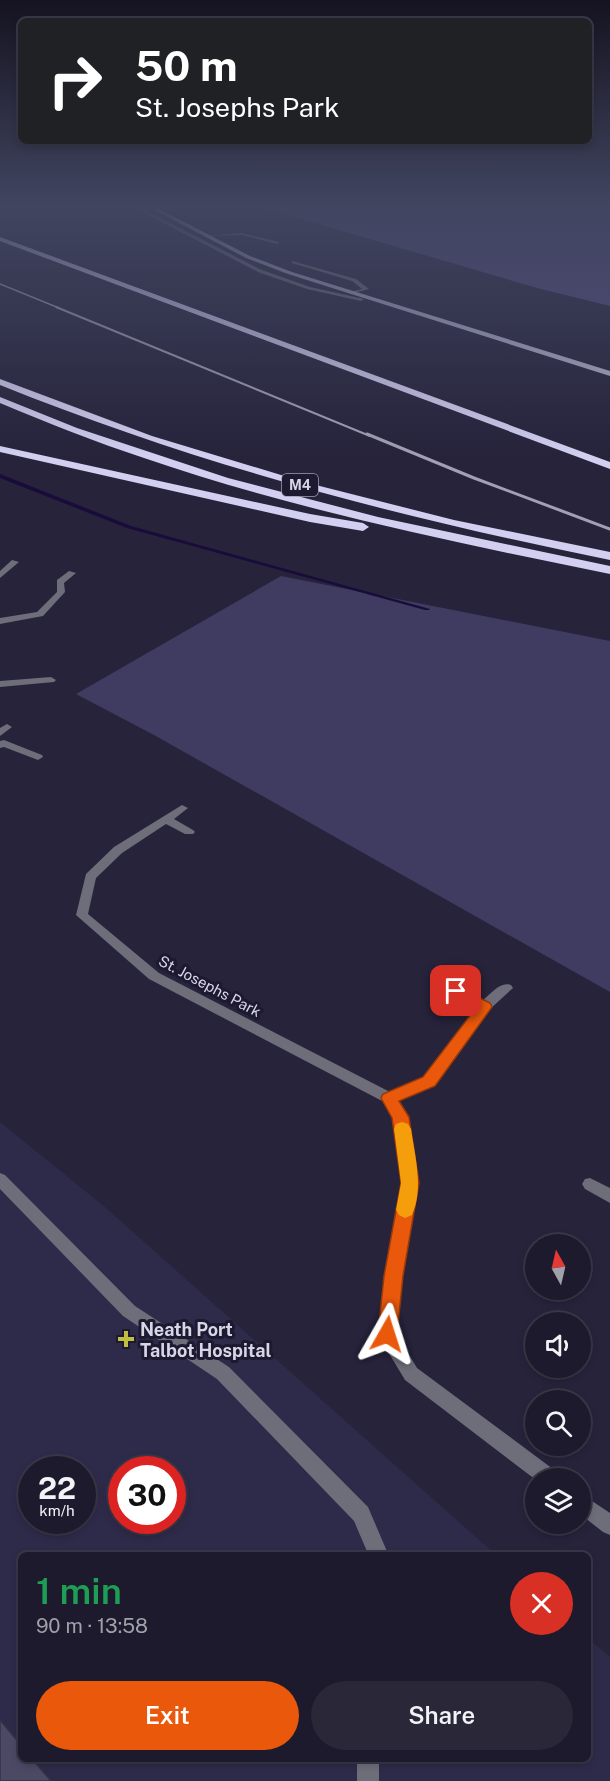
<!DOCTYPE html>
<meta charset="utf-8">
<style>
:root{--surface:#1c1a2c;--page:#292738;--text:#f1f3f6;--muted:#a0a1a9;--line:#3a3848;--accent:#ea580c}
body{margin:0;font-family:"Public Sans",sans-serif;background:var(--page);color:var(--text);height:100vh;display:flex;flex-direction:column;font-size:22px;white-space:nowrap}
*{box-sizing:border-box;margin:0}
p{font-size:20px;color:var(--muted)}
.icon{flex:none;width:33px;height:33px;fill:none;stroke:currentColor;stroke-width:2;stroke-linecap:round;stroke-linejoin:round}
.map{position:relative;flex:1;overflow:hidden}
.panel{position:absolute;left:18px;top:1552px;width:573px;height:210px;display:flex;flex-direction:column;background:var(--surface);border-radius:9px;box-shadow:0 3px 9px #0003,0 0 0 2px var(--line)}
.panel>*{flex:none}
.banner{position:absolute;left:18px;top:18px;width:574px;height:126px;border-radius:9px;box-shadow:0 3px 9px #0003,0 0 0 2px var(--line);background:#202124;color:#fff;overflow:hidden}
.needle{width:39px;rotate:352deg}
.controls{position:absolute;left:525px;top:1234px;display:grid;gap:12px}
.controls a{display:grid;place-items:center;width:66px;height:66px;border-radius:50%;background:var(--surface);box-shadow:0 3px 9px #0003,0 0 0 2px var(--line);font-size:30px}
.speed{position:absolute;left:18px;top:1456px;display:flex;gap:12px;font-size:30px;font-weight:700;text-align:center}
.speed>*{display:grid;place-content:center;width:78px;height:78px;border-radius:50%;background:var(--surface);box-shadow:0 3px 9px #0003,0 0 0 2px var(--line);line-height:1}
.speed small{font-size:15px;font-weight:400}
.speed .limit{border:9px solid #d22;background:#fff;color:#111}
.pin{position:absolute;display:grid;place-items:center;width:51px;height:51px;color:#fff;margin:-26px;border-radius:12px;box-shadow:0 3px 9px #0006}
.me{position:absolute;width:66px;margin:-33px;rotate:6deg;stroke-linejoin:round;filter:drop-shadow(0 0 4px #0008)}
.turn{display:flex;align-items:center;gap:21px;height:126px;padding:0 18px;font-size:27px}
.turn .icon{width:78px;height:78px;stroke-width:2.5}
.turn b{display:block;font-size:42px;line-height:51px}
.round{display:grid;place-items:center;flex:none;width:63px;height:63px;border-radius:32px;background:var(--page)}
.overview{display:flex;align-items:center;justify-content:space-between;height:102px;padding:0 18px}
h1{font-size:36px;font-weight:600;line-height:45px;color:#1e9e55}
.primary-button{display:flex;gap:12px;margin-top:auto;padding:12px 18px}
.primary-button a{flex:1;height:69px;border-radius:36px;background:var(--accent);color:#fff;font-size:24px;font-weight:600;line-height:69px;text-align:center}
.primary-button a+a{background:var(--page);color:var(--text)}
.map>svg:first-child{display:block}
.built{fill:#2e2a49;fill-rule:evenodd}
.green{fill:#403b61}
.forest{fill:#534b80}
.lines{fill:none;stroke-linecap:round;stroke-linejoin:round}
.stream{fill:#190c3b;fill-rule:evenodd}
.building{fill:#4b4964;stroke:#343346;stroke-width:1.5}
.service{fill:#6e6d7a;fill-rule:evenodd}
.minor{fill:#6e6d7a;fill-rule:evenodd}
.primary{fill:#b5b4ce;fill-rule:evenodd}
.motorway{fill:#d2cff0;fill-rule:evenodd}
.rail-far2{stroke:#a2a0b3;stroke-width:1.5}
.rail-far1{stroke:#a2a0b3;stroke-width:2}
.rail{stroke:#a2a0b3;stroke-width:3}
.route{fill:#ea580c;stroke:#983908;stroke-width:1.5}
.slow{fill:#f59e0b}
.poi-dot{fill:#bfbe41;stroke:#1d1931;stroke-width:2}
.labels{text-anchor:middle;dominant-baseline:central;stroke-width:6;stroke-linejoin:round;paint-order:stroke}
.shield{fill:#1d1931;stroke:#9f9db0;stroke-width:1.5}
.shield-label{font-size:14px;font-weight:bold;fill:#d7d6e6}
.street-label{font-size:15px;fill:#d7d6e6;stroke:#1d1931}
.near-poi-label{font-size:18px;font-weight:bold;fill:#d7d6e6;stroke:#1d1931;text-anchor:start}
</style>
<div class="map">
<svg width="610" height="1781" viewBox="0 0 610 1781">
<rect width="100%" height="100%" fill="#26233b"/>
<path class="built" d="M0,1122L105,1207L496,1555L21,1556V1760H588V1638L610,1657V1781H0ZM32,1470H82V1521H32ZM122,1470H172V1521H122Z"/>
<polygon class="green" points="281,576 610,641 610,992 154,735 76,694"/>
<polygon class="forest" points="261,207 610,207 610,306 537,288"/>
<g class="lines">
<polygon class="stream" points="0,474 131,526 430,609 429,610 425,610 127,528 0,478"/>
</g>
<polygon class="building" points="0,1720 21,1745 21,1760 33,1760 51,1781 0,1781"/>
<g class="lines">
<g class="service">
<polygon points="242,233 279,242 279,243 277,244 242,235 206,236"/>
<polygon points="292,261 356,279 369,289 354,293 354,291 362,289 352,281 292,263"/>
<polygon points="12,560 19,562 0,578 0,571"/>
<polygon points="7,724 12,727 0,736 0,728"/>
<polygon points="4,740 42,755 43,757 38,760 4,747 0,748 0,741"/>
<polygon points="0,1173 5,1175 135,1306 229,1367 368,1507 389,1556 369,1556 354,1521 217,1379 123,1316 0,1189"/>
<polygon points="590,1178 610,1188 610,1203 585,1189 582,1184 585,1179"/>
<rect x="357" y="1760" width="22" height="21"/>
</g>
<g class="minor">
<polygon points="133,207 138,207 262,270 310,287 364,299 361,301 307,289 258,272"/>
<polygon points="69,571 76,573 64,583 65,592 43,616 0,624 0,618 37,612 57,592 57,580"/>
<polygon points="51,677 56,680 54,682 0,687 0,681"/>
<path d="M182,805L188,808L174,819L193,830L195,832L193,834H185L166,824L122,853L96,878L88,914L159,973L390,1092L424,1078L476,1008L451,994L449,991L451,988H461L483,1000C491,994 500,981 511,985L513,988L489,1010L434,1086L398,1100L408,1117L418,1183L401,1276L396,1333L417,1368L557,1472L559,1479L536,1480L405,1380L381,1340L379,1334L385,1276L402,1183L394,1118L384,1102L149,979L76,915L86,874L114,847Z"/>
<polygon points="580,1493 610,1513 610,1535 603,1532 580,1514"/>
</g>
<polygon class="primary" points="149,207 155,207 250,256 292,272 610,371 610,376 288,274 246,258"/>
<g class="motorway">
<polygon points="0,237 610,462 610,469 0,241"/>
<path d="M0,379L152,436L304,482L454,520L610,552V560C398,517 201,466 0,385Z"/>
<path d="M0,397L77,428L228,478L378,517L610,566V574C453,542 296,510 144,458C95,442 48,423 0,403Z"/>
<polygon points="0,446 310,514 363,523 369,527 363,531 310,522 0,452"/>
</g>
<polyline class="rail-far2" points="0,284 59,308"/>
<polyline class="rail-far1" points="56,307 370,436"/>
<polyline class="rail" points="367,434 474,478 610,529"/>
</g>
<linearGradient id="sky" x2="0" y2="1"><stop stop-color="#151320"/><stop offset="0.45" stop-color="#414560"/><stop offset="1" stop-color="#414560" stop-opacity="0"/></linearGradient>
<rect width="610" height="456" fill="url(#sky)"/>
<polygon class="route" points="456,986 490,1003 492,1007 435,1086 399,1101 409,1117 419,1183 403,1276 397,1334 394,1340 387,1343 381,1340 378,1334 384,1276 401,1183 392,1118 381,1098 383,1094 423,1077 475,1009 450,995 448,991 450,987"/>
<path class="slow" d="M402,1122L408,1124L411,1129C415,1157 424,1189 412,1215L405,1218L399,1215L396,1210L401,1183L394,1129L396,1124Z"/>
<path class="poi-dot" d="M123 1330h6v6h6v6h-6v6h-6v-6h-6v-6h6z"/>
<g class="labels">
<rect class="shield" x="282" y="474" width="36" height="22" rx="4.5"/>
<g class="shield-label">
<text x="300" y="485">M4</text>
</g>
<g class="street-label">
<text transform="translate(210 986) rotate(28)">St. Josephs Park</text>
</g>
<g class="near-poi-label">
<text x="140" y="1329">Neath Port<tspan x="140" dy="21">Talbot Hospital</tspan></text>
</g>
</g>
</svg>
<div class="controls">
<a><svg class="needle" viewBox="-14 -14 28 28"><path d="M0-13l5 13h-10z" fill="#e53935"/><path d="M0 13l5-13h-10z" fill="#a0a1a9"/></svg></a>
<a><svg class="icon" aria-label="sound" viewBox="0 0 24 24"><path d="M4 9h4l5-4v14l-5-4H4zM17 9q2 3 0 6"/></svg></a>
<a><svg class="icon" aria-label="search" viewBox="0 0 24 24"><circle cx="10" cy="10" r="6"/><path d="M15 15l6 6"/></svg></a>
<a><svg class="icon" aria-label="layers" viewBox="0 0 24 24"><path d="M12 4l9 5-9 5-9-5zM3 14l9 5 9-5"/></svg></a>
</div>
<div class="speed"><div>22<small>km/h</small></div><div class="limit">30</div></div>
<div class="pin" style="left:456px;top:991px;background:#d93025"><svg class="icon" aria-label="arrive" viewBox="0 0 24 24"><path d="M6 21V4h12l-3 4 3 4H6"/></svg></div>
<svg class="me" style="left:387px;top:1334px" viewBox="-20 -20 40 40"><path d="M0-17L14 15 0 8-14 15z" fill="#ea580c" stroke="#fff" stroke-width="4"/></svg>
<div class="banner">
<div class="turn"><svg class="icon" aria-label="right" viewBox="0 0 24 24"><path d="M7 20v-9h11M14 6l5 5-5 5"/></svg><div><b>50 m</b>St. Josephs Park</div></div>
</div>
<section class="panel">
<div class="overview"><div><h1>1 min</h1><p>90 m · 13:58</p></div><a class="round" style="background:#d93025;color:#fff"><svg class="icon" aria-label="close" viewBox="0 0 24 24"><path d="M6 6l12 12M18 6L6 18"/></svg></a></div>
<div class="primary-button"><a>Exit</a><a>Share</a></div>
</section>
</div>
